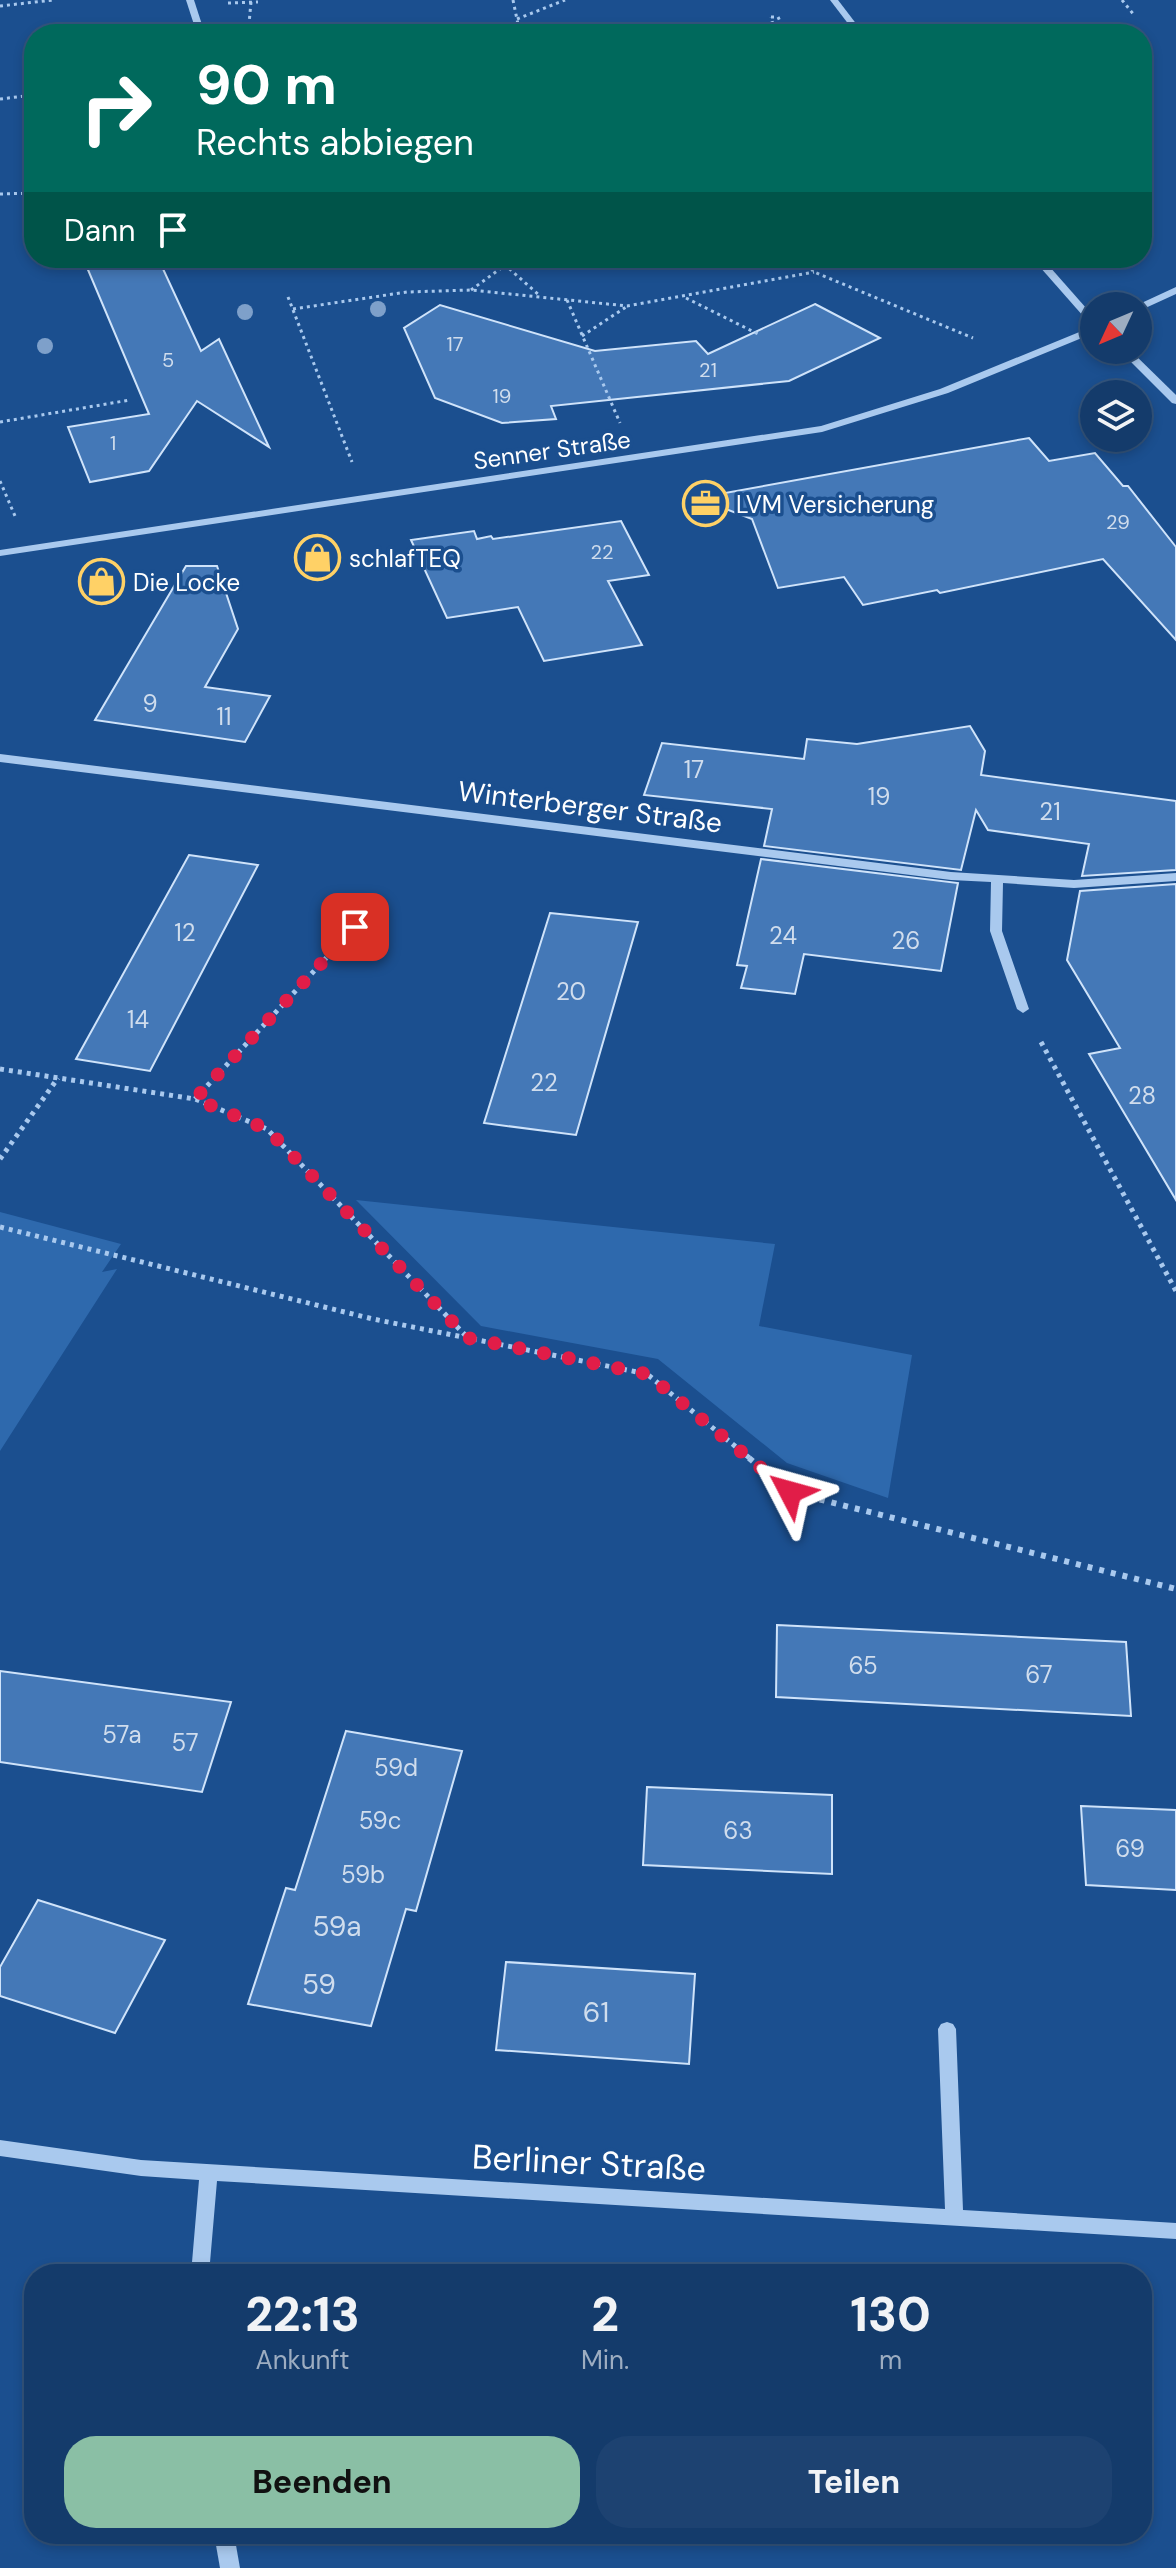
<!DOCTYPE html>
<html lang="de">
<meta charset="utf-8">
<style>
:root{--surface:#143b6b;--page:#1d4271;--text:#f1f3f6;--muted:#9dadc1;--line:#33557e;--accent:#8abfa5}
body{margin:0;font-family:"DM Sans",sans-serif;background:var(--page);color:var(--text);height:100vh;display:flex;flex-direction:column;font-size:30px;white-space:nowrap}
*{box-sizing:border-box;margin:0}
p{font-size:26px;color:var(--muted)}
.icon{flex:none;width:44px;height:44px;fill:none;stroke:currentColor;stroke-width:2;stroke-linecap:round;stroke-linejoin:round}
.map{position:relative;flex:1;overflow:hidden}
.sheet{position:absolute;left:24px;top:2264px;width:1128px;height:280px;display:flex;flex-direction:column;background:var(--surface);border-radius:32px;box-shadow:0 4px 12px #0003,0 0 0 2px var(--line)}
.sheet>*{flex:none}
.banner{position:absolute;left:24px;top:24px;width:1128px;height:244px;border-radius:32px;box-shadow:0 4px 12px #0003,0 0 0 2px var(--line);background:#00695c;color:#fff;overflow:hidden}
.needle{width:52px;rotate:226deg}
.tools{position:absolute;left:1080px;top:292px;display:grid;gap:16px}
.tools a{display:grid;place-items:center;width:72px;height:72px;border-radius:50%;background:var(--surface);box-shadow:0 4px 12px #0003,0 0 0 2px var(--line);font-size:40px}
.pin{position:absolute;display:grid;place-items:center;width:68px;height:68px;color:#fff;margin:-34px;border-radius:16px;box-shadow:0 4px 12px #0006}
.me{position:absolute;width:88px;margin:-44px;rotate:309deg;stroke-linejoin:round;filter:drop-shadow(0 0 6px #0008)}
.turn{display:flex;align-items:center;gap:28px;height:168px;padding:0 40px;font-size:36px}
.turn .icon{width:104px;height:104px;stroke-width:2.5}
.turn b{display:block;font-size:56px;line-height:68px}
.then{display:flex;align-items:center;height:76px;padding:0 40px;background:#0003;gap:16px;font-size:30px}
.eta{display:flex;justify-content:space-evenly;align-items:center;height:136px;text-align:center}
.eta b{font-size:48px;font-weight:800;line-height:56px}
.action{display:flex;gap:16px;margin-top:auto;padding:16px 40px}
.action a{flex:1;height:92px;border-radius:32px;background:var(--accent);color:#111;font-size:32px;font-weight:800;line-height:92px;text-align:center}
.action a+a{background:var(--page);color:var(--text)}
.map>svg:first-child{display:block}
.green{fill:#2e69ad}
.building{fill:#4478b7;stroke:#cfe3fa;stroke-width:2}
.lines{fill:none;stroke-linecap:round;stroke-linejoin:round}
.path-far2{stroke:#a9c9ee;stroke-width:3;stroke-dasharray:3 4;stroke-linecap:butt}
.path-far1{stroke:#a9c9ee;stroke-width:5;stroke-dasharray:4 5;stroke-linecap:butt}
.path{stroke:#a9c9ee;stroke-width:6;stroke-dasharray:5 7;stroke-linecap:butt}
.minor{fill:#a9c9ee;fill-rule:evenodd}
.tree{fill:#7ea0ca}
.route{stroke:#e11d48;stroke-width:14;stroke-dasharray:0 25.2}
.labels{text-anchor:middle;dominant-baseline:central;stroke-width:7;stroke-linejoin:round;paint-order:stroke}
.far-number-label{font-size:20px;fill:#d0dded}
.far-street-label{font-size:24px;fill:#fff;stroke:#1b4f8f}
.far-poi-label{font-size:24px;fill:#fff;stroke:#1b4f8f;text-anchor:start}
.number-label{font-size:24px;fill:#d0dded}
.street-label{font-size:28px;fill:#fff;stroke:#1b4f8f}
.near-number-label{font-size:28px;fill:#d0dded}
.near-street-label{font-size:34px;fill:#fff;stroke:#1b4f8f}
</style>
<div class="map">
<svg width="1176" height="2568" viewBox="0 0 1176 2568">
<rect width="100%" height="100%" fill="#1b4f8f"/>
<g class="green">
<polygon points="356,1200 775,1244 759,1326 912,1355 888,1498 787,1463 658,1359 481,1326"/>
<polygon points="0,1212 121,1244 102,1272 117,1269 0,1451"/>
</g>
<g class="building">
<polygon points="83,258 158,258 201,351 219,339 269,447 197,401 149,471 90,482 68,427 149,414"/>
<polygon points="815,304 880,338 789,381 551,406 556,419 502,423 435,398 404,328 440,305 595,351 696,341 708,354"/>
<polygon points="1029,438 1049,461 1095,453 1123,486 1128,486 1176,547 1176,640 1103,559 940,593 937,590 863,605 844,577 778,588 752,519 697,498"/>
<polygon points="621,521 649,575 608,581 642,645 544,661 518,607 447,618 411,540 474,531 477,539 491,536 493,539"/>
<polygon points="186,566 217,566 238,629 205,687 270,696 245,742 95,720"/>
<polygon points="970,726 985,751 981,775 1176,801 1176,870 1082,876 1089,844 988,830 976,810 961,870 764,846 772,809 644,795 662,743 804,759 807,739 857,744"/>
<polygon points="189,855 258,865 150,1071 76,1059"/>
<polygon points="761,859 958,883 941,971 804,954 795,994 741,988 747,966 737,965"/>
<polygon points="1176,884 1176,1200 1089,1054 1120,1048 1067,960 1080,891"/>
<polygon points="550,913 638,922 576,1135 484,1123"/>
<polygon points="777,1625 1126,1642 1131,1716 776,1697"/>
<polygon points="0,1671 231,1702 202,1792 0,1762"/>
<polygon points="346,1731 462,1751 416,1911 406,1909 371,2026 248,2004 286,1888 295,1890"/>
<polygon points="647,1787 832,1795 832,1874 643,1865"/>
<polygon points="1081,1806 1176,1810 1176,1890 1086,1885"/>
<polygon points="38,1900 165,1940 115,2033 0,1996 0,1967"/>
<polygon points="506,1962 695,1974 689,2064 496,2050"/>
</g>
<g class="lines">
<g class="path-far2">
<polyline points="513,0 520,34"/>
<polyline points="1122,0 1134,15"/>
<polyline points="251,2 249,24 257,34"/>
<polyline points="228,3 258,2"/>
<polyline points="0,6 53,0"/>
<polyline points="771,17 778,17 786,34"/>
<polyline points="517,19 565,0"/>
<polyline points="767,25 773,25 771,17"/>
<polyline points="0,99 34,95"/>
<polyline points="0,194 34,193"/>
<polyline points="802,258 814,272 973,338"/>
<polyline points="504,264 539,295"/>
<polyline points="471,290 515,258"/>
<polyline points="288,297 352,462"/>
<polyline points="686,298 758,334"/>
<polyline points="567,300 620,423"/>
<polyline points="293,309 407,292 471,290 627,306 814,272"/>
<polyline points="582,336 626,307"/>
<polyline points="0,422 130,400"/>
<polyline points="0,481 15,516"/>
</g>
<g class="path-far1">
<polyline points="1041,1042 1176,1291"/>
<polyline points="0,1069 195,1099 267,1129 466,1336"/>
<polyline points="195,1099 355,927"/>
<polyline points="0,1159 58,1078"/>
<polyline points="0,1227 373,1319 647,1374 752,1460"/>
</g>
<polyline class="path" points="749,1458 790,1492 1176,1589"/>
<g class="minor">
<polygon points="186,0 194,0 205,34 197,34"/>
<polygon points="830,0 838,0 864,34 856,34"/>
<polygon points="266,258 276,258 276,269 270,269"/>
<polygon points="1032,258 1042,258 1094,317 1094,326 1091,325"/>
<polygon points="1176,287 1176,294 1141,310 1138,311 1138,306 1135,306"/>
<polygon points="1094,326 1094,333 948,393 822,432 0,556 0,550 821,426 940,389"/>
<polygon points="1119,350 1130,350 1176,395 1176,404 1172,403"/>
<polygon points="0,754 951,872 1074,880 1176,873 1176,881 1074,888 1003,883 1002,931 1029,1009 1023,1013 1017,1009 990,931 991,882 951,880 0,762"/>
<polygon points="947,2022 953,2024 956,2029 963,2210 1176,2223 1176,2239 217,2181 209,2274 191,2274 199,2180 141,2176 0,2156 0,2140 141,2160 945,2209 938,2029 941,2024"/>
<polygon points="214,2534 234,2534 240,2568 220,2568"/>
</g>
</g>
<g class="tree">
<circle cx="378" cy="309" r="8"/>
<circle cx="245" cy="312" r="8"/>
<circle cx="45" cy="346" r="8"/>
</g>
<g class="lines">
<polyline class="route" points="355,927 195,1099 267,1129 468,1338 647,1374 790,1492"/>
</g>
<defs>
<symbol id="office-ring" viewBox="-11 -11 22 22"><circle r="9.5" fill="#1b4f8f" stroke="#ffd166" stroke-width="1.5"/><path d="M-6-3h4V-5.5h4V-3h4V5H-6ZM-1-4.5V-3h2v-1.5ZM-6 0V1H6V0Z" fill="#ffd166"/></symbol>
<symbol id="shop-ring" viewBox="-11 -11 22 22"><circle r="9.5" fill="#1b4f8f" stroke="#ffd166" stroke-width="1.5"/><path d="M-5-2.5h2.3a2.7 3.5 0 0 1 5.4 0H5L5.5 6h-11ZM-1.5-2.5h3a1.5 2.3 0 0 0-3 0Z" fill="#ffd166"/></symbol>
</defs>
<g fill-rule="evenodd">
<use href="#office-ring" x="680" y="478" width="51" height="51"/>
<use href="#shop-ring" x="292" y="532" width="51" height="51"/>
<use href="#shop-ring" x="76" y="556" width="51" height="51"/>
</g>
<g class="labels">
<g class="far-number-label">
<text x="455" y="344">17</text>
<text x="168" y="360">5</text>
<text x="708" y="370">21</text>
<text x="502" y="396">19</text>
<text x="113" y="443">1</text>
<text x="1118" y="522">29</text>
<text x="602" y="552">22</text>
</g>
<g class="far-street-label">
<text transform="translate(552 450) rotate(-8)">Senner Straße</text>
</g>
<g class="far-poi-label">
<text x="736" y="504">LVM Versicherung</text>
<text x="349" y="558">schlafTEQ</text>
<text x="133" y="582">Die Locke</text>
</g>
<g class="number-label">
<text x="150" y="703">9</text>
<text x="224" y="716">11</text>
<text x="694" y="769">17</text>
<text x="879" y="796">19</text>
<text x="1050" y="811">21</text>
<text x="185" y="932">12</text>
<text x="783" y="935">24</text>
<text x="906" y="940">26</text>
<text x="571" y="991">20</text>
<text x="138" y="1019">14</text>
<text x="544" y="1082">22</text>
<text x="1142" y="1095">28</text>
<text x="863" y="1665">65</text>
<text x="1039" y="1674">67</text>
<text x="122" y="1734">57a</text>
<text x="185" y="1742">57</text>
<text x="396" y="1767">59d</text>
<text x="380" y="1820">59c</text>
<text x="738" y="1830">63</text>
<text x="1130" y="1848">69</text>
<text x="363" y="1874">59b</text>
</g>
<g class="street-label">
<text transform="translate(590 807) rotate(7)">Winterberger Straße</text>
</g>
<g class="near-number-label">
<text x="337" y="1926">59a</text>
<text x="319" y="1984">59</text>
<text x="596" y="2012">61</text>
</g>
<g class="near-street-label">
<text transform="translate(589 2163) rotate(3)">Berliner Straße</text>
</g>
</g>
</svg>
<div class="tools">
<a><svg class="needle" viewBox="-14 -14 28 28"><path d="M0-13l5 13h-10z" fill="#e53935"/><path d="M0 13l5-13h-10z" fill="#9dadc1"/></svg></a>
<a><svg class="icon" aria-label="layers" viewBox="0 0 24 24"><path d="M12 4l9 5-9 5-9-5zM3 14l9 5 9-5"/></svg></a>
</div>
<div class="pin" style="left:355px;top:927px;background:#d93025"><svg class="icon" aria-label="arrive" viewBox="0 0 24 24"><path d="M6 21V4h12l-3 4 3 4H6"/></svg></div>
<svg class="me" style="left:790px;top:1492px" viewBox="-20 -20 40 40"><path d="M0-17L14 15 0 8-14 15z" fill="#e11d48" stroke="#fff" stroke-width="4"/></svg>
<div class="banner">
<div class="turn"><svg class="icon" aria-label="right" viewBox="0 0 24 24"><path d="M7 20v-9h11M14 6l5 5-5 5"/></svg><div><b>90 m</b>Rechts abbiegen</div></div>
<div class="then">Dann<svg class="icon" aria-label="arrive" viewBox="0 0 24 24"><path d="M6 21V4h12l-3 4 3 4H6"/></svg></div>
</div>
<section class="sheet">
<div class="eta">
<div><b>22:13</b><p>Ankunft</p></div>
<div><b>2</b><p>Min.</p></div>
<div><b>130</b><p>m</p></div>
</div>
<div class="action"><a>Beenden</a><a>Teilen</a></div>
</section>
</div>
